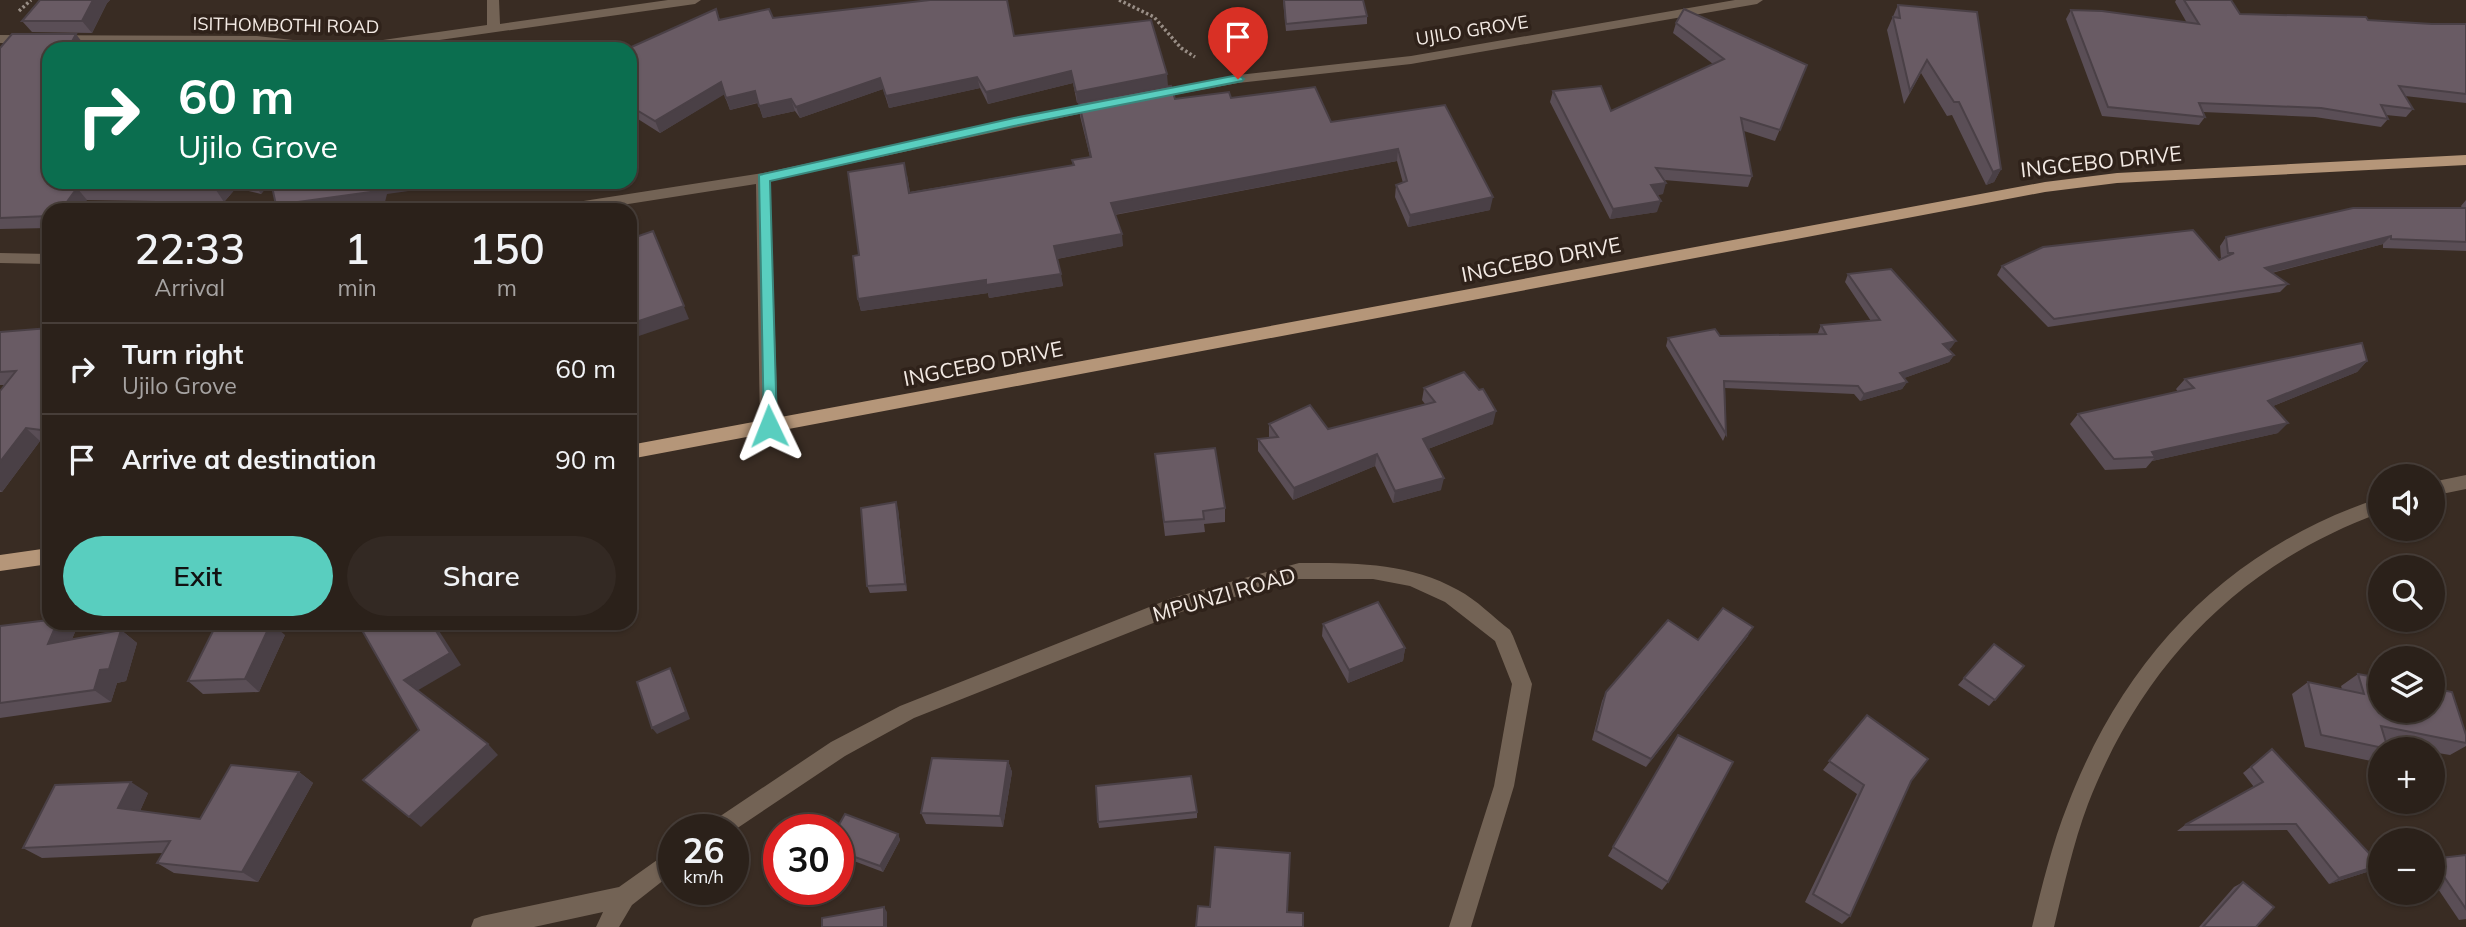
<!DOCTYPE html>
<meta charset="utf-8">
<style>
:root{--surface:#2b211a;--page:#332923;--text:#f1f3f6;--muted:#a6a3a2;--line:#473e39;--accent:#59cebf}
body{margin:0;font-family:Mulish,sans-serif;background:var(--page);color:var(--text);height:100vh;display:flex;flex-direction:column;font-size:26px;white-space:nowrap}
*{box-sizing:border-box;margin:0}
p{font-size:23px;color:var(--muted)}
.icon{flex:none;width:38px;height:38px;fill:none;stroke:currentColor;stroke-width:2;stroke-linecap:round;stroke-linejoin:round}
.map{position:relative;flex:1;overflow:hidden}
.side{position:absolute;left:42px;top:203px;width:595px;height:427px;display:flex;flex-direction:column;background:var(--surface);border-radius:21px;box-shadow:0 2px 5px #0004,0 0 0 2px var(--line)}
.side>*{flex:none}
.top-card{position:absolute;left:42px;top:42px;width:595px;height:147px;border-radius:21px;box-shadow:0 2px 5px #0004,0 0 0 2px var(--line);background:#0b6e4f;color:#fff;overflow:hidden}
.fabs{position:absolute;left:2368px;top:464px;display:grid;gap:14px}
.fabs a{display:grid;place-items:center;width:77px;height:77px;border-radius:50%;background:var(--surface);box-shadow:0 2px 5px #0004,0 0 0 2px var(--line);font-size:35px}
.speed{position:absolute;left:658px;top:814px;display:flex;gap:14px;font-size:35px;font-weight:700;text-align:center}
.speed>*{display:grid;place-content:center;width:91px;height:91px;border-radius:50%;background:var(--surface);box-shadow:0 2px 5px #0004,0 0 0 2px var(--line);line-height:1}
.speed small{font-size:18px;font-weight:400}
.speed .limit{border:10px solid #d22;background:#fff;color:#111}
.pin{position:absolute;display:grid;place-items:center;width:60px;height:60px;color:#fff;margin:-72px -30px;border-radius:50% 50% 50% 0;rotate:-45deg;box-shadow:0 0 7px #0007}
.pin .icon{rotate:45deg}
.me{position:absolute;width:77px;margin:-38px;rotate:358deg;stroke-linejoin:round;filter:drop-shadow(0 0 5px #0008)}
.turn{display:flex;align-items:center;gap:24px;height:147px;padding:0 21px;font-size:32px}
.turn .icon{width:91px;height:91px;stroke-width:2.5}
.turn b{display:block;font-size:49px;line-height:60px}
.eta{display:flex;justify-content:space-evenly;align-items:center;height:119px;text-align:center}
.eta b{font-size:42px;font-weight:600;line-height:49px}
.button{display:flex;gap:14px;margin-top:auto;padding:14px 21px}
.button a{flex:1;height:80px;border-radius:42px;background:var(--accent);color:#111;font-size:28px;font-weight:600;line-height:80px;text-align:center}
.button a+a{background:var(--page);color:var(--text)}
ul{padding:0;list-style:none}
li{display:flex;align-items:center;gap:21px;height:91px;padding:0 21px;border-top:2px solid var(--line)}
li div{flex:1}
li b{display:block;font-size:26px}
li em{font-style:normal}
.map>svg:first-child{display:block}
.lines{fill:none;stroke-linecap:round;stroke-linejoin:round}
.path{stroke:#998e86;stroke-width:3.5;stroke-dasharray:2.5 2.5;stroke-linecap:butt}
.minor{fill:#736355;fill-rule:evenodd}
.major{fill:#b59679;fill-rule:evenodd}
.wall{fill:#5a4e56}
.shaded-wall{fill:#4a4046}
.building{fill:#695b64;stroke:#4a4046;stroke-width:2}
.route{fill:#59cebf;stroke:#3a867c;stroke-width:2}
.labels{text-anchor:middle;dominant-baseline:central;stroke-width:7;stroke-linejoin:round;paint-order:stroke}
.far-street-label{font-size:18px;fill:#f3eae4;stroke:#2f221a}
.street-label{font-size:21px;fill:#f3eae4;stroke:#2f221a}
</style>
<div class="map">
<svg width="2466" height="927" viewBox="0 0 2466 927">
<rect width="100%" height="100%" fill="#392c23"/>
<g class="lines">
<g class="path">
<polyline points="1119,0 1154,17 1181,48 1195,57"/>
<polyline points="19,11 31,0"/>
</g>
<g class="minor">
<polygon points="487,0 499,0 500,24 668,0 701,0 695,4 376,49 302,49 257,44 0,43 0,35 257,36 311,42 376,41 487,25"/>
<polygon points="1735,0 1763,0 1757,4 1411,64 1238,83 1152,99 1145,95 1152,91 1238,75 1411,56"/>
<polygon points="1101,101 1106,102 1106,108 770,181 778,426 769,433 760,426 756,184 590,210 551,210 558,205 763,173"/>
<polygon points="0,253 49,254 49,264 0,263"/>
<polygon points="2466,475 2466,489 2432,496 2432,482"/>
<path d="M2380,498V513C2240,564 2142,665 2088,804C2073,844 2064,886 2054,927H2032C2042,886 2052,844 2068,804C2125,656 2228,548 2380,498Z"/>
<path d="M1299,563C1354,563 1408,562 1458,590C1477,600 1493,617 1510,630L1513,636L1532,684L1514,786L1471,927H1449L1494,786L1512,684L1495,641L1445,602L1410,586L1373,579H1299L1181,612L914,718L845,756L733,831L707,830L710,823L831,742L900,706L1172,598Z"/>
<polygon points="674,848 674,872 632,905 619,927 596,927 603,912 534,927 471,927 474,919 482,916 619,887"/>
</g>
<g class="major">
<polygon points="2466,155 2466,165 2117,183 2045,192 630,459 630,445 2045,182 2117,173"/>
<polygon points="49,548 49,564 0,571 0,555"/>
</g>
</g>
<g class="wall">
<polygon points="40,0 110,0 107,3 92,33 32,32 22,21"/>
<polygon points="1283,0 1363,0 1367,16 1367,24 1286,31"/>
<polygon points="2176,0 2184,0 2240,14 2432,24 2466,24 2466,103 2405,96 2413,109 2406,117 2386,115 2388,119 2381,127 2315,117 2203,112 2205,117 2199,125 2102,116 2066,19 2071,10 2187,23 2175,2"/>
<polygon points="1898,5 2001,169 1994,182 1986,185 1952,115 1947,116 1921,73 1904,104 1887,30"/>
<polygon points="716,9 720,20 773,18 1014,36 1168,86 1077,103 1073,83 988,104 980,88 889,108 883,89 800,118 795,111 763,118 758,103 730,110 724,94 660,133 630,114 630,49"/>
<polygon points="1676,23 1807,65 1775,141 1744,131 1752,176 1748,187 1664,180 1663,194 1657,195 1657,212 1610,219 1550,102 1553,91 1611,111 1713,64 1673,33"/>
<polygon points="85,46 83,49 49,49 49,182 271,182 261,194 236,188 224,202 87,200 49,210 49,228 0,229 0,48"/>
<polygon points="1231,98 1331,122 1445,105 1490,210 1408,227 1395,197 1396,185 1403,183 1397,161 1115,215 1123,246 1057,259 1063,286 989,298 988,293 861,311 858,299 859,255 907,175 910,192 1073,165 1072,160 1090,157 1080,116 1079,103 1175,99"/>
<polygon points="2466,200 2466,251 2383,248 2383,244 2272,273 2288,284 2280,292 2048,327 1997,275 2002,266 2219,260 2221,259 2220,246 2226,237 2462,208 2461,206"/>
<polygon points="1848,274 1951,348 1948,349 1954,355 1949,362 1904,378 1907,382 1902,389 1860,401 1854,394 1725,388 1726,434 1723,441 1666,346 1668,338 1720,336 1819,334 1818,333 1821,325 1871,321 1845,282"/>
<polygon points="49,328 49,442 40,441 2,492 0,492 0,391 4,385 0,385 0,332"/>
<polygon points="2367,361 2357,372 2273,406 2278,433 2152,461 2146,468 2105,470 2070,424 2078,414 2178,392 2176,389 2185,379"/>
<polygon points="1424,388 1493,424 1428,449 1441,490 1393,503 1375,466 1293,500 1258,451 1258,439 1269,438 1269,424 1328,429 1425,404 1422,400"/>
<polygon points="1155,454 1225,508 1225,522 1204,524 1205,532 1165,536"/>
<polygon points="898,509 907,591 870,593 867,586"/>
<polygon points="1323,624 1405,648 1403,661 1348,683 1322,636"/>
<polygon points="0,626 75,632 72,639 121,630 137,643 126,681 117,683 111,702 0,718"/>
<polygon points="285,635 259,692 203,694 188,681"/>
<polygon points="1748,636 1646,767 1592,740 1602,701 1606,692 1698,640"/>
<polygon points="1994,644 2024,666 1989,706 1958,685"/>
<polygon points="2358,674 2466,735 2466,746 2450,755 2432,752 2432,749 2419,749 2386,742 2388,749 2380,749 2380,755 2371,761 2305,747 2292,694 2308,682 2342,689 2341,686"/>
<polygon points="1867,715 1911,781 1850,916 1842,924 1805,902 1857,794 1823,770"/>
<polygon points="1678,735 1668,882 1662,890 1608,856"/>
<polygon points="2272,749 2380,865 2370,871 2329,884 2287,830 2177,831 2185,825 2254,787 2243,773"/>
<polygon points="1008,761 1012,772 1003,827 926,824 921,813"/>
<polygon points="299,772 313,783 258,882 174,873 157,863 163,853 42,858 23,848 148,793 140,811 200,819"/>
<polygon points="1197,812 1197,818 1099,828 1098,822"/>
<polygon points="838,830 898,834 900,840 883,872 838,855"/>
<polygon points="2466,855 2466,919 2459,920 2432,880 2432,858"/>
<polygon points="2243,882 2256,927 2199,927 2234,887"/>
</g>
<g class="shaded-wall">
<polygon points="93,0 110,0 107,3 92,33 82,21"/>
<polygon points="76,34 85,46 83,49 68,49"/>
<polygon points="1071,71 1073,83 988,104 986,92"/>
<polygon points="1167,74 1168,86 1077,103 1076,92"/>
<polygon points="977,77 980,88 889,108 886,96"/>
<polygon points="880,78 883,89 800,118 796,107"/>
<polygon points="721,82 725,94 660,133 655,121"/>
<polygon points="755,91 759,102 730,110 726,98"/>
<polygon points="791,99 795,111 763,118 759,106"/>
<polygon points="1398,149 1397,161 1112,215 1111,203"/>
<polygon points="2001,169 1994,182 1986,185 1993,172"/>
<polygon points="223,182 231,182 236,188 224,202 216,190"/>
<polygon points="253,182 271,182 261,194"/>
<polygon points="386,182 492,182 467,186 466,183 387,194 385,202 331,210 280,210 276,205"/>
<polygon points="1666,183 1663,194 1648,196 1651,185"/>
<polygon points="77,188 87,200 80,210 61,210"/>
<polygon points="1493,197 1490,210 1408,227 1410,215"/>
<polygon points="1661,201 1657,212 1610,219 1613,209"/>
<polygon points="653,231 689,319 630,339 630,324"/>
<polygon points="1122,234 1123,246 1056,259 1054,246"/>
<polygon points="2391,236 2383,244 2258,276 2265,268"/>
<polygon points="1061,274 1063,286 989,298 988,293 861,311 858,299 986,280"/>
<polygon points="1956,341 1951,348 1938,351 1943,344"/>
<polygon points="1954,355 1949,362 1896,381 1900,373"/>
<polygon points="2367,361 2357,372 2258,412 2268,401"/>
<polygon points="1907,382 1902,389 1860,401 1864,394"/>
<polygon points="1496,411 1493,424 1420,452 1423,439"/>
<polygon points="2288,423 2278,433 2152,461 2155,457 2152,452"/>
<polygon points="26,428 40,441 2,492 0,490 0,462"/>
<polygon points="1377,454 1375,466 1293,500 1294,488"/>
<polygon points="1444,478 1441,490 1393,503 1395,491"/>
<polygon points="896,502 898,509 907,591 905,584"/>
<polygon points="57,623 63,623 75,632 65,656 48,644"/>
<polygon points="271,623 285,635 259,692 245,679"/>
<polygon points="431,623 434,623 461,665 415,692 404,680"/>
<polygon points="1753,627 1748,636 1646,767 1651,759"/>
<polygon points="121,630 137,643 126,681 117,683 111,702 94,690 100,670"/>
<polygon points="1405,648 1403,661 1348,683 1349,670"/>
<polygon points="670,668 674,675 690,719 657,734 652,728"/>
<polygon points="488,744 498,755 421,827 409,817"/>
<polygon points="1008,761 1012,772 1003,827 1000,816"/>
<polygon points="299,772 313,783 258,882 242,872"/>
<polygon points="131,782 148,793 136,820 118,808"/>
<polygon points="898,834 900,840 883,872 880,866"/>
<polygon points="2380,865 2370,871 2329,884 2339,878"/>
<polygon points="884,907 887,912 887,927 884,927"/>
</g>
<g class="building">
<polygon points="40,0 93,0 82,21 22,21"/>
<polygon points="930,0 1007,0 1014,36 1151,20 1167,74 1076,92 1071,71 986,92 977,77 886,96 880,78 796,107 791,99 759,106 755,91 726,98 721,82 655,121 630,106 630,49 627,49 716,9 719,20 769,9 773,18"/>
<polygon points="1284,0 1363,0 1367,16 1286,24"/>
<polygon points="2184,0 2231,0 2240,14 2366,17 2368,20 2432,24 2466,24 2466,94 2399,86 2413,109 2381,105 2388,119 2321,108 2199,103 2205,117 2108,107 2071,10 2102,11 2199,24"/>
<polygon points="1898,5 1977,12 2001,169 1993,172 1959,102 1954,102 1927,60 1910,91 1893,17 1900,18"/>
<polygon points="1684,9 1807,65 1780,130 1741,118 1752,176 1656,168 1666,183 1651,185 1661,201 1613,209 1553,91 1601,86 1611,111 1724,59 1676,23"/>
<polygon points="12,34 76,34 68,49 49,49 49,182 223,182 216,190 77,188 61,210 49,210 49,216 0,218 0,48"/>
<polygon points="579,42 580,49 548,49"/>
<polygon points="1171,86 1175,99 1229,92 1231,98 1315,87 1331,122 1445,105 1493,197 1410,215 1396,185 1407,181 1398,149 1111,203 1122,234 1054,246 1061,274 986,285 986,280 858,299 853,256 859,255 848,172 904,163 909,193 1074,165 1072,160 1091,157 1079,103"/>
<polygon points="271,182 386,182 379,183 378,191 276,205"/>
<polygon points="2353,208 2466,208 2466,242 2391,239 2391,236 2265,268 2288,284 2054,319 2002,266 2043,247 2193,230 2219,260 2234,253 2228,253 2226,237"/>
<polygon points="653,231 684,306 630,324 630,239"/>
<polygon points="1891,269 1956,341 1943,344 1954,355 1900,373 1907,382 1864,394 1858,386 1724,381 1726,434 1668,338 1715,329 1720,336 1826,334 1821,325 1880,320 1848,274"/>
<polygon points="49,328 49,431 26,428 0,462 0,391 16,371 0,372 0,332"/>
<polygon points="2362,343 2367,361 2268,401 2288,423 2152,452 2155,457 2114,459 2078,414 2194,388 2185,379"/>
<polygon points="1464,372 1479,390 1483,389 1496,411 1423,439 1444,478 1395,491 1377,454 1294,488 1258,439 1278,437 1269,424 1310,405 1328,429 1435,402 1424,388"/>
<polygon points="1215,448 1225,508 1203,511 1204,519 1164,522 1155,454"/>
<polygon points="896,502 905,584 867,586 861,508"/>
<polygon points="1378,602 1405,648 1349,670 1323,624"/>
<polygon points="1723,608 1753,627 1651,759 1596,731 1606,692 1668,620 1698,640"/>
<polygon points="49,620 49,623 57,623 48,644 121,630 109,669 100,670 94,690 0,703 0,626"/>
<polygon points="217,623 271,623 245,679 188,681"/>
<polygon points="358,623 431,623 450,653 404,680 488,744 409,817 363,780 419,730"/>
<polygon points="1994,644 2024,666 1995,700 1964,678"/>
<polygon points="670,668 686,712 652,728 637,682"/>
<polygon points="2358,674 2380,678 2380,710 2432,710 2432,688 2452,692 2466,735 2466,743 2381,726 2388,749 2321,735 2308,682 2364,694"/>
<polygon points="1867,715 1928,759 1911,781 1850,916 1813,894 1864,785 1829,761"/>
<polygon points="1678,735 1733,762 1668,882 1613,847"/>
<polygon points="2272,749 2380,865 2339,878 2296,824 2185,825 2263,782 2251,767"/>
<polygon points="932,758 1008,761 1000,816 921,813"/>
<polygon points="231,765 299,772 242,872 157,863 170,841 23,848 55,785 131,782 118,808 200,819"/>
<polygon points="1191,776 1197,812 1098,822 1096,786"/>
<polygon points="845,814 898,834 880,866 838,851 838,830 836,830"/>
<polygon points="1215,847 1290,853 1287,912 1303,913 1303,927 1196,927 1198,906 1210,907"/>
<polygon points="2466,855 2466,909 2432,859"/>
<polygon points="2243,882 2274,907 2256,927 2203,927"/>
<polygon points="884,907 884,927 822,927 822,918"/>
</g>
<polygon class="route" points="1238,75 1244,79 1242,81 1014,126 770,181 777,426 775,430 764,430 759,175 1014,118"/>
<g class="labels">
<g class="far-street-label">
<text transform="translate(286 25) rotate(1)">ISITHOMBOTHI ROAD</text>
<text transform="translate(1472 30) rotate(-9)">UJILO GROVE</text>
</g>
<g class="street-label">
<text transform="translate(2101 161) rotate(-6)">INGCEBO DRIVE</text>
<text transform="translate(1541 259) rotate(-11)">INGCEBO DRIVE</text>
<text transform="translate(983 363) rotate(-11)">INGCEBO DRIVE</text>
<text transform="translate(1224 594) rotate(-16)">MPUNZI ROAD</text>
</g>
</g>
</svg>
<div class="fabs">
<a><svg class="icon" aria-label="sound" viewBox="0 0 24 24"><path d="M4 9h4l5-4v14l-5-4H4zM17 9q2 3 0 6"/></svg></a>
<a><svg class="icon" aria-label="search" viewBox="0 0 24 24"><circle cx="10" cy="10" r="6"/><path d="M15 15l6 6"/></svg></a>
<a><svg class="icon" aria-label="layers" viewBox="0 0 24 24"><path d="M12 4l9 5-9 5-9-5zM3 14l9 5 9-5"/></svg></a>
<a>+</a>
<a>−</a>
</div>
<div class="speed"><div>26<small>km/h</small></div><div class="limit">30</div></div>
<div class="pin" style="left:1238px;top:79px;background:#d93025"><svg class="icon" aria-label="arrive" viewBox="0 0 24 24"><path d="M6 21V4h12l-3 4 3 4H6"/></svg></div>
<svg class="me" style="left:769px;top:426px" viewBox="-20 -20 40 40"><path d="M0-17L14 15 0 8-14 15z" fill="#59cebf" stroke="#fff" stroke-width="4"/></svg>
<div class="top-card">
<div class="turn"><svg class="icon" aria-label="right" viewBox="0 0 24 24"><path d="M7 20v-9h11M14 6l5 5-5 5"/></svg><div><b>60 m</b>Ujilo Grove</div></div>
</div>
<section class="side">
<div class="eta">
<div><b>22:33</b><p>Arrival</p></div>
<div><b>1</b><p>min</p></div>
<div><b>150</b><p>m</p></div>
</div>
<ul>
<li><svg class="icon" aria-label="right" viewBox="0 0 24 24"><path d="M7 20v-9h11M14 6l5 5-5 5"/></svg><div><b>Turn right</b><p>Ujilo Grove</p></div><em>60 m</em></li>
<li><svg class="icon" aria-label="arrive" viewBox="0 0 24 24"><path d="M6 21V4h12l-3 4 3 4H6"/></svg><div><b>Arrive at destination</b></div><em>90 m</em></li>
</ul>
<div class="button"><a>Exit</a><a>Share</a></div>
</section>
</div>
